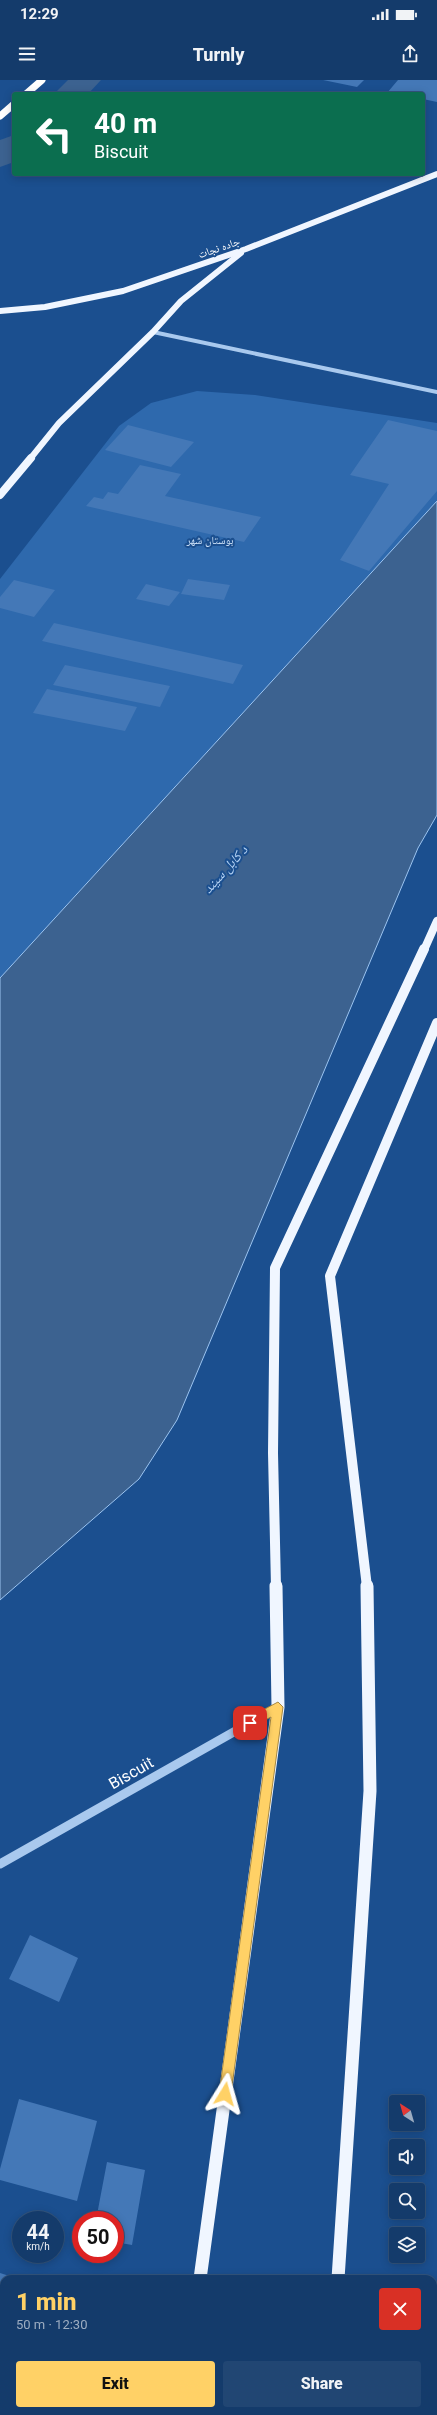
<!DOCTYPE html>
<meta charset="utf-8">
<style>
:root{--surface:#143b6b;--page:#214673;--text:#f1f3f6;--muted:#9dadc1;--line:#33557e;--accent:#ffd166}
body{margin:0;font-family:Roboto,"Noto Naskh Arabic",sans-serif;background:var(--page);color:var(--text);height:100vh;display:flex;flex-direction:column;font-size:15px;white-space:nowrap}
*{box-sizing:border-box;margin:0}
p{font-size:13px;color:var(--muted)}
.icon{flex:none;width:22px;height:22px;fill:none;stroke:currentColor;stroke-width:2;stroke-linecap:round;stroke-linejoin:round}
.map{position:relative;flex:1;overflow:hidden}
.panel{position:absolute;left:0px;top:2195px;width:437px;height:140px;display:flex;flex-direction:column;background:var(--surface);border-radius:12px 12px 0 0;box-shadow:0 2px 10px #0003,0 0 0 1px var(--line)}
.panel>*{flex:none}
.guide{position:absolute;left:12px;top:12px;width:413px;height:84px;border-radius:4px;box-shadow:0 2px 10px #0003,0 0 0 1px var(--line);background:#0b6e4f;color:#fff;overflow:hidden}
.needle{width:26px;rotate:323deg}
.tools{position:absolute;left:389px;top:2015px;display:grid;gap:8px}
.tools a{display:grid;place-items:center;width:36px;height:36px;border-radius:4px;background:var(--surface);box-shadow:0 2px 10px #0003,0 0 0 1px var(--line);font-size:20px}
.speed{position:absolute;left:12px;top:2131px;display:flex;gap:8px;font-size:20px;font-weight:700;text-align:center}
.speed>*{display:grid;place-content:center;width:52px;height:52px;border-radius:50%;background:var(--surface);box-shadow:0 2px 10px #0003,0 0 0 1px var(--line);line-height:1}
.speed small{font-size:10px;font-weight:400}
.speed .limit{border:6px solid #d22;background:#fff;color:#111}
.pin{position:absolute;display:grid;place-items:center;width:34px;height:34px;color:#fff;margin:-17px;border-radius:8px;box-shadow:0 2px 6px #0006}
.me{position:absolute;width:44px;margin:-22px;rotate:8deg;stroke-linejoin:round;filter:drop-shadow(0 0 3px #0008)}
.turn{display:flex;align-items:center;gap:14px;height:84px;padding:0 16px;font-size:18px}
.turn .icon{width:52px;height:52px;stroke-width:2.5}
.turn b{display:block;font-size:28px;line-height:34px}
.round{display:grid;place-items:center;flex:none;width:42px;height:42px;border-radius:4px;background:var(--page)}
.headline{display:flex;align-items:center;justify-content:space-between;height:68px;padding:0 16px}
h1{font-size:24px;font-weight:800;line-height:30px;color:var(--accent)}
.cta{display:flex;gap:8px;margin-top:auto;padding:8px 16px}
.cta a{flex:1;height:46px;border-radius:4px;background:var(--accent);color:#111;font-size:16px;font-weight:800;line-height:46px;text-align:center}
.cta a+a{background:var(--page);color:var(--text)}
.status{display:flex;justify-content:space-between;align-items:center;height:28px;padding:0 20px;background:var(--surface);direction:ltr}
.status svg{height:11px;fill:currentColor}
header{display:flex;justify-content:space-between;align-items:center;height:52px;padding:0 16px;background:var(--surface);font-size:18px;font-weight:800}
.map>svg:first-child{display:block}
.green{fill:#2e69ad}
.water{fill:#3c6290;stroke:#9cc4f0}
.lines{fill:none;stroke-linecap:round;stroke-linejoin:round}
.canal{fill:#3c6290;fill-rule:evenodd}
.building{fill:#4478b7}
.minor-far1{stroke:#a9c9ee;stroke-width:4}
.minor{stroke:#a9c9ee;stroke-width:9}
.major-far3{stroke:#f0f6ff;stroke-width:6}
.major-far2{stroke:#f0f6ff;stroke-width:8}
.major-far1{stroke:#f0f6ff;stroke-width:10}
.major{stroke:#f0f6ff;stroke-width:13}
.highway{stroke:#fff;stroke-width:7}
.route{fill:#ffd166;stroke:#a68842}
.labels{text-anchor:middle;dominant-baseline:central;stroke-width:4;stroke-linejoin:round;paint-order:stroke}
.far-street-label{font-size:11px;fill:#fff;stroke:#1b4f8f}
.far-park-label{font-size:11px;fill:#cfe3fa;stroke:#1b4f8f}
.water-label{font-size:14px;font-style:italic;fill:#b5d3f5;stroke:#1b4f8f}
.near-street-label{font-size:16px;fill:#fff;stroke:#1b4f8f}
</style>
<div class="status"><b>12:29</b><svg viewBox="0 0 49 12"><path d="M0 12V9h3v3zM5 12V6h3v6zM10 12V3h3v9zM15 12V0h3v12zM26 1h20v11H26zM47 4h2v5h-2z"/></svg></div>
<header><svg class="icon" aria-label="menu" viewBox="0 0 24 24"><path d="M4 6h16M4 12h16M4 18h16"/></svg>Turnly<svg class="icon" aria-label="share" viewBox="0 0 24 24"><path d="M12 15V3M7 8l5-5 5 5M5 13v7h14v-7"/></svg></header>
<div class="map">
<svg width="437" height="2335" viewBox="0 0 437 2335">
<rect width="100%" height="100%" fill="#1b4f8f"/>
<polygon class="green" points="197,311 255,315 437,343 437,421 0,898 0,499 119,346 151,323"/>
<polygon class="water" points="437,421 437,735 418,768 177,1340 139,1399 0,1520 0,898"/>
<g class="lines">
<g class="canal">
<polygon points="68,0 101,0 88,14 54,14"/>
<polygon points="14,55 14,82 0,87 0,60"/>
</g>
</g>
<g class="building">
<polygon points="323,0 364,0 357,7"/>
<polygon points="398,0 437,0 437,22 423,19 423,14 387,13"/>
<polygon points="388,340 437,351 437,411 369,491 340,480 389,404 350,395"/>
<polygon points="128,345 194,362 171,387 105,370"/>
<polygon points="140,385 181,394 165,416 261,437 244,462 86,426 94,417 103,419 108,412 118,414"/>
<polygon points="188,499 230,505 224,520 181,514"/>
<polygon points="14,500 55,510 34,537 0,528 0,517"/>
<polygon points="146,504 180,512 169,526 136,519"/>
<polygon points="54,543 243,585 233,604 42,561"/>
<polygon points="65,585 170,606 160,627 53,605"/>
<polygon points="47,609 137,627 125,651 33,633"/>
<polygon points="30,1855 78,1878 59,1922 9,1899"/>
<polygon points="19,2019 97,2041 77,2121 0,2100 0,2089"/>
<polygon points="107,2082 145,2090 132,2165 115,2162 115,2140 96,2140"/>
<polygon points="0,2193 19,2199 4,2199 4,2331 74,2331 73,2335 0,2335"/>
</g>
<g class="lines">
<polyline class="minor-far1" points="153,252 437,312"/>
<polyline class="minor" points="0,1784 278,1627"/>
<g class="major-far3">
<polyline points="0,231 45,227 123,211 246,169 437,94"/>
<polyline points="30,379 59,343 153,252 181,221 241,173"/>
</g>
<g class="major-far2">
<polyline points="0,415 31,378"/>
<polyline points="424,870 437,841"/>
</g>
<g class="major-far1">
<polyline points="276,1507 273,1373 275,1188 424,869"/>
<polyline points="367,1507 330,1196 437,943"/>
</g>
<g class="major">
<polyline points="200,2199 278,1627 276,1506"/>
<polyline points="338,2199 370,1711 367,1506"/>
<polyline points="181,2335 182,2331"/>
<polyline points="329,2335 330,2331"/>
</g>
<g class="highway">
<polyline points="26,14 42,0"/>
<polyline points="0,36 14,24"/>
</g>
</g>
<polygon class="route" points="278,1622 283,1627 231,2014 229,2018 225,2020 221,2018 219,2014 271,1637 250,1648 244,1643 246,1639"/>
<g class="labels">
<g class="far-street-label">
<text transform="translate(219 168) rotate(-19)">جاده نجات</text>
</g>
<g class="far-park-label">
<text x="210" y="460">بوستان شهر</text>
</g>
<g class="water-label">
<text transform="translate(225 789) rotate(-48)">د کابل سيند</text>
</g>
<g class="near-street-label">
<text transform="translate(131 1693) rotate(-30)">Biscuit</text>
</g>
</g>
</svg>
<div class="tools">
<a><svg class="needle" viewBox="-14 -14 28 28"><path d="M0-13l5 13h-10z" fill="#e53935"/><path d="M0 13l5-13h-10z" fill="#9dadc1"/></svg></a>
<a><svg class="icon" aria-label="sound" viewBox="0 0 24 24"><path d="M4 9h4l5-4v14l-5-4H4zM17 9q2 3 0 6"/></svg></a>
<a><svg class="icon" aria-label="search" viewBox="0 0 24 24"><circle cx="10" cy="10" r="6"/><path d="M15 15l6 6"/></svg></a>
<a><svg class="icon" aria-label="layers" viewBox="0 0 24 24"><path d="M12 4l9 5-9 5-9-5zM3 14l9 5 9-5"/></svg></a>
</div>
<div class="speed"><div>44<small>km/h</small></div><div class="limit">50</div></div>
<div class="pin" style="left:250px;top:1643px;background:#d93025"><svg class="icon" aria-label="arrive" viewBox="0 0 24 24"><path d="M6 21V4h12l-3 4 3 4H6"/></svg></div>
<svg class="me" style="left:225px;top:2014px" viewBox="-20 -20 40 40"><path d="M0-17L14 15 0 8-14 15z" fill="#ffd166" stroke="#fff" stroke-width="4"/></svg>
<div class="guide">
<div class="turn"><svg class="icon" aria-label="left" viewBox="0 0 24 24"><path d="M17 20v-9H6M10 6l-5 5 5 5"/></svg><div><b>40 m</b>Biscuit</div></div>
</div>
<section class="panel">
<div class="headline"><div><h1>1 min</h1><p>50 m · 12:30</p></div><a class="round" style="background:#d93025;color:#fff"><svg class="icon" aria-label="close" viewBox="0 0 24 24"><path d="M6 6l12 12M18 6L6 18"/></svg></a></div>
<div class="cta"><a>Exit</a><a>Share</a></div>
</section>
</div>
